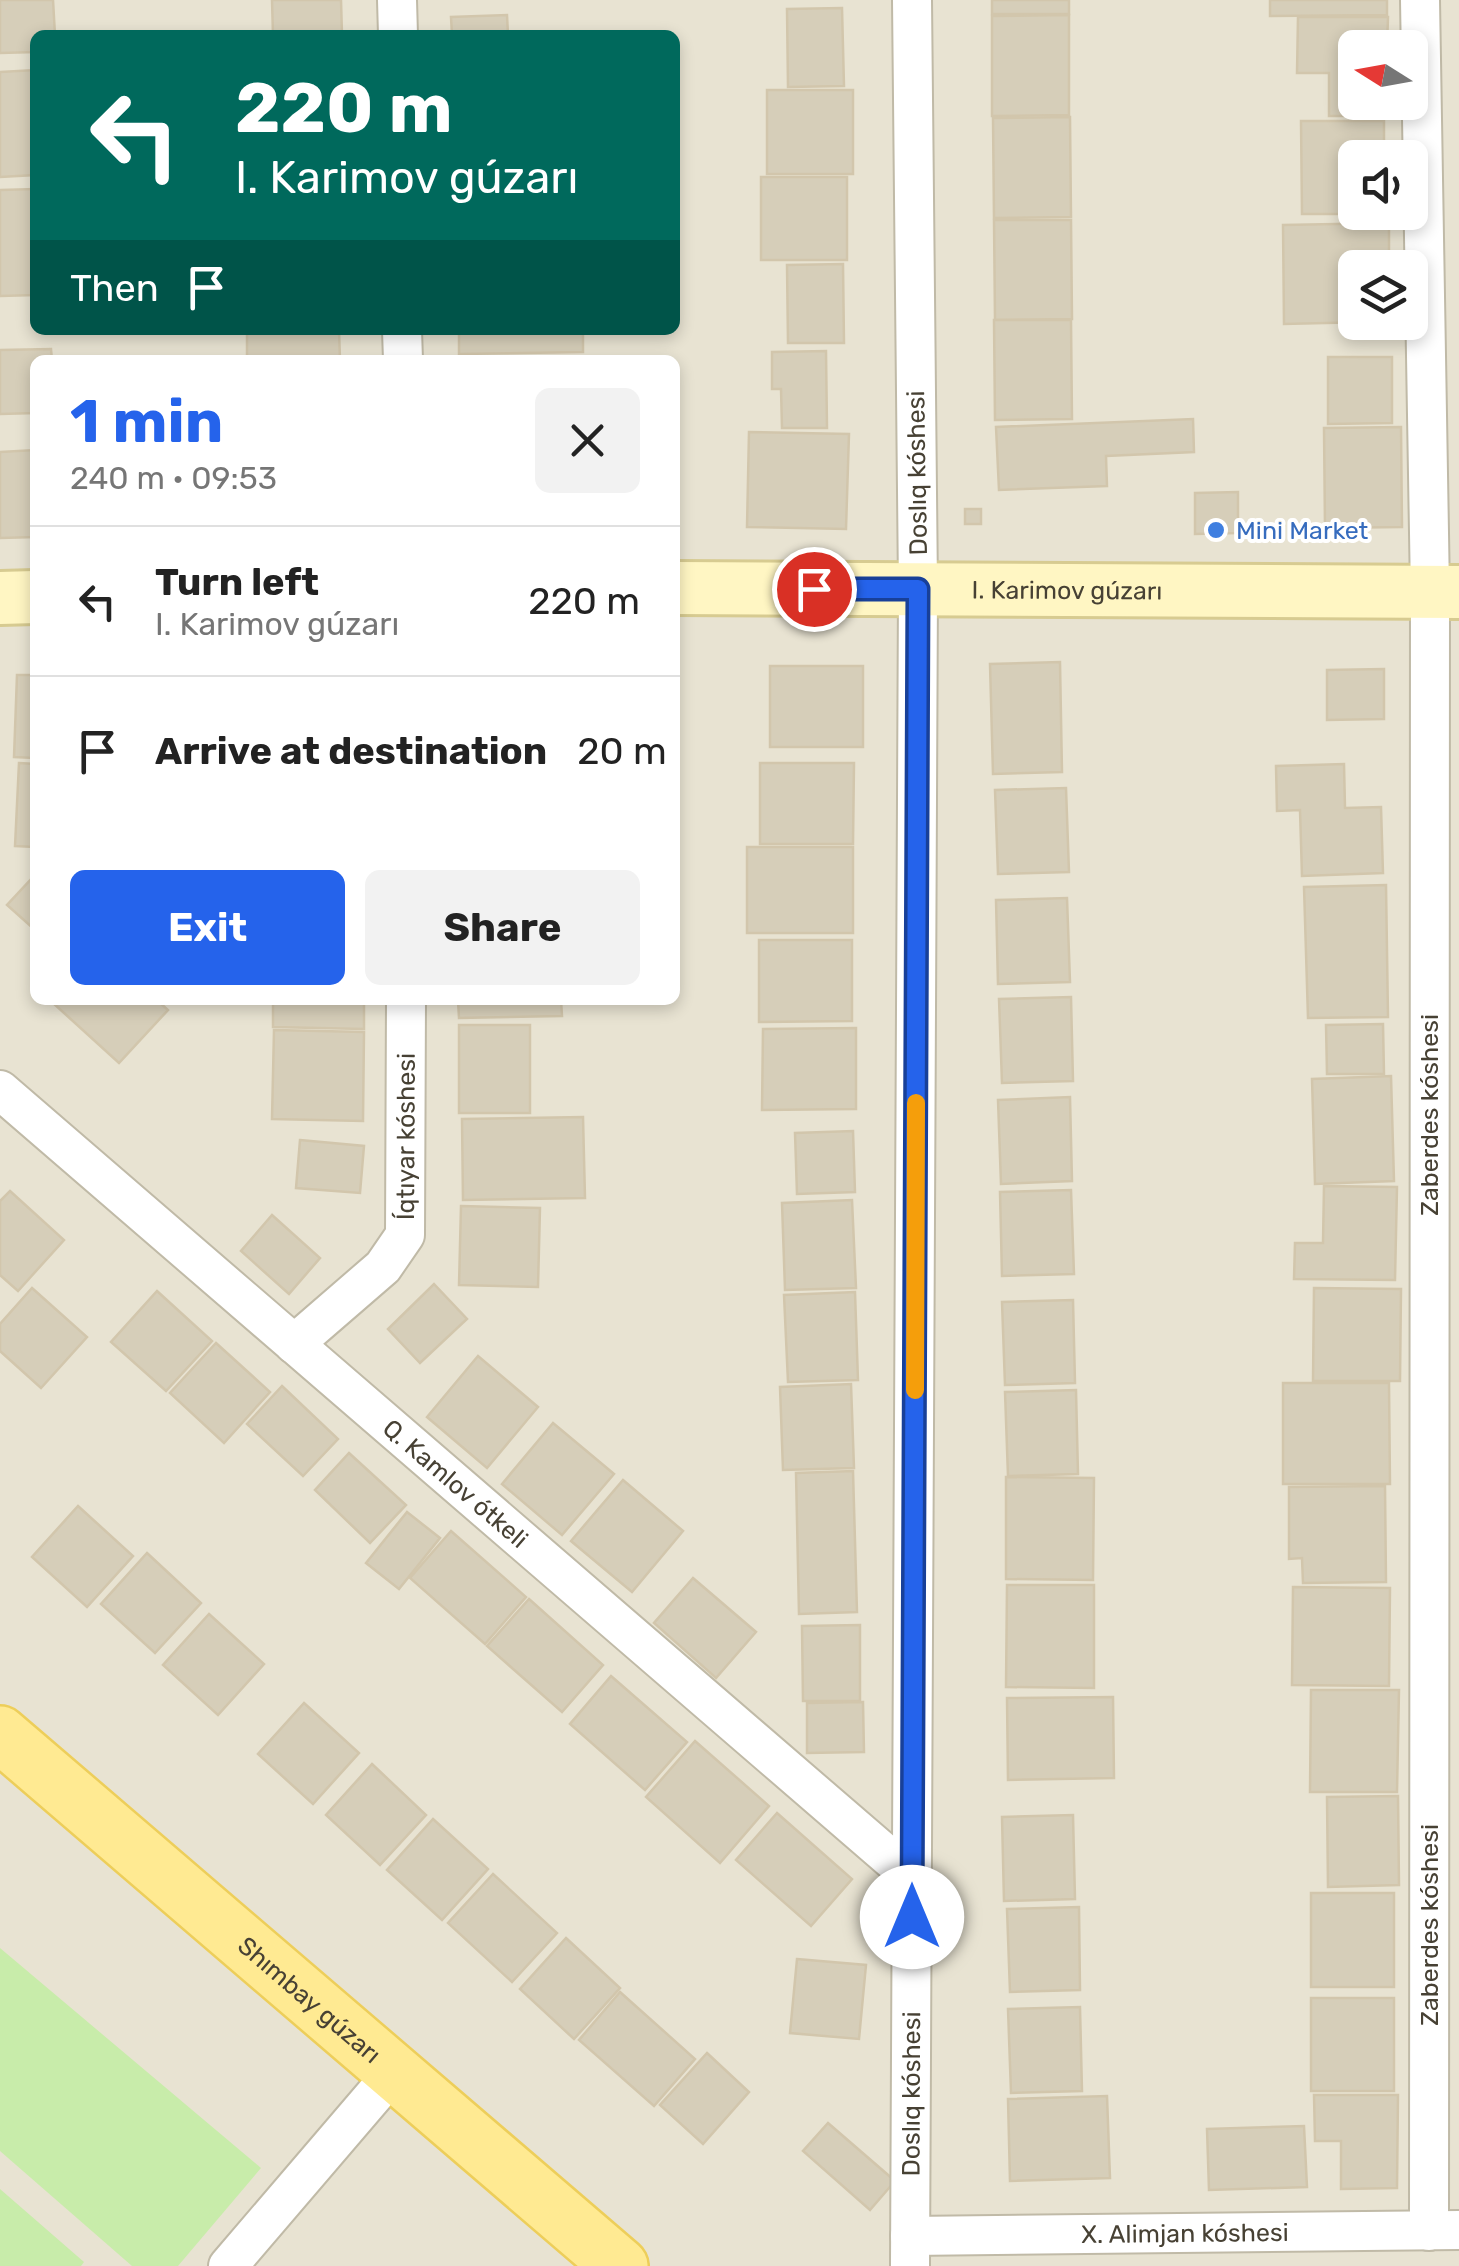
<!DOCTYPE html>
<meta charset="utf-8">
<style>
:root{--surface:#fff;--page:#f2f2f2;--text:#222;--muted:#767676;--line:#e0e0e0;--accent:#2563eb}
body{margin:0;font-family:Rubik,sans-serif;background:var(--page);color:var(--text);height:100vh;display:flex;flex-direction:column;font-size:38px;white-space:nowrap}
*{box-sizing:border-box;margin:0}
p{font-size:32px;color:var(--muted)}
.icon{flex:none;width:55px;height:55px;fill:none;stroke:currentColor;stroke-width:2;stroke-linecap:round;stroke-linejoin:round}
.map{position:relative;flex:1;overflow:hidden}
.side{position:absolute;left:30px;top:355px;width:650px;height:650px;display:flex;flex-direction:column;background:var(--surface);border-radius:15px;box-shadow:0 5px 15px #0003}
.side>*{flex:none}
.top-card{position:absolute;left:30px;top:30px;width:650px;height:305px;border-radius:15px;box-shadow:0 5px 15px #0003;background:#00695c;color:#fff;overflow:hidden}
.needle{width:65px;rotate:281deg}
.buttons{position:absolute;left:1338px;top:30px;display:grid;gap:20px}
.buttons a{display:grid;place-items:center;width:90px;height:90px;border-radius:15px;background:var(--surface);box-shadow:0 5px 15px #0003;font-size:50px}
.pin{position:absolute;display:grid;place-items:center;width:85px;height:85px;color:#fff;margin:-42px;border:5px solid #fff;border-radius:50%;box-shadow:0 2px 10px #0007}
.me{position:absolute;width:110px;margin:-55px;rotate:0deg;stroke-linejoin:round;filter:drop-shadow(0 0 8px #0008)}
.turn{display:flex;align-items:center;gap:35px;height:210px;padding:0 40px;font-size:45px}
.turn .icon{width:130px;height:130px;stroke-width:2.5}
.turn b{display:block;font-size:70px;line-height:85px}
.then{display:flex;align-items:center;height:95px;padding:0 40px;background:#0003;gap:20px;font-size:38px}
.round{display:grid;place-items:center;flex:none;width:105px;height:105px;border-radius:15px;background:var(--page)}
.overview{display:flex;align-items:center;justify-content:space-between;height:170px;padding:0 40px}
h1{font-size:60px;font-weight:700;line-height:75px;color:var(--accent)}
.button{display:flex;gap:20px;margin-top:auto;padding:20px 40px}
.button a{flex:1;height:115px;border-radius:15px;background:var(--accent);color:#fff;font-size:40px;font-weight:700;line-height:115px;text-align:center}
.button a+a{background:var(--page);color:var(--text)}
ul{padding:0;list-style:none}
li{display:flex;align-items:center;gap:30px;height:150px;padding:0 40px;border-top:2px solid var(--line)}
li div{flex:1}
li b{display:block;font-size:38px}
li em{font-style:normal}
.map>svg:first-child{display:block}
.residential{fill:#e8e3d2;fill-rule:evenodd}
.green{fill:#c8ecaa}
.building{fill:#d6ceb9;stroke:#d2c6ac;stroke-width:2.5}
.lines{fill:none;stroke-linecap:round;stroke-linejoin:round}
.street-casing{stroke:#c0baa7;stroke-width:42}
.secondary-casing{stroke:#d7cb91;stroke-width:58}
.primary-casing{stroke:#edce5a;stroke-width:60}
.street{stroke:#fff;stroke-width:38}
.secondary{stroke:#fff6c3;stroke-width:52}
.primary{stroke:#ffea92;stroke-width:55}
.route-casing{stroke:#184099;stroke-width:25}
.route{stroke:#2563eb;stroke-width:18}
.slow{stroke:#f59e0b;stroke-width:18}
.shop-dot{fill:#3f7fe0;stroke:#fff;stroke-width:4}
.labels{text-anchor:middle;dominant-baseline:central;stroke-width:8;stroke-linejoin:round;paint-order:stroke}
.street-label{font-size:25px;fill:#474134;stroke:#fff}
.shop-label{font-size:25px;fill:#366cbe;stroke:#fff;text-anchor:start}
</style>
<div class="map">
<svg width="1459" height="2266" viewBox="0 0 1459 2266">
<rect width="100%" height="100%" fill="#f4f1e5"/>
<path class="residential" d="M0,0H1459V2266H0ZM35,35H675V330H35ZM1355,48H1410V102H1355ZM1355,158H1410V212H1355ZM1355,268H1410V322H1355ZM35,360H675V1000H35Z"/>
<g class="green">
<polygon points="0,1948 261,2168 178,2266 132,2266 0,2151"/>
<polygon points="0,2189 84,2262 81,2266 0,2266"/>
</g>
<g class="building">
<polygon points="0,0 53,0 55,35 35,35 35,52 0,53"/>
<polygon points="272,0 341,0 342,35 273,35"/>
<rect x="992" y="0" width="77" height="14"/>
<polygon points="1270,0 1387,0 1387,15 1270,16"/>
<polygon points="842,8 844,86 788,87 787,9"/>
<polygon points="507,15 508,35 452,35 451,17"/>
<polygon points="1069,15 1069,115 992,116 992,16"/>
<polygon points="1298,17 1388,17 1387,48 1355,48 1355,102 1387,102 1387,116 1329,116 1329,73 1297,73"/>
<polygon points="35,70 35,175 0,177 0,72"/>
<rect x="767" y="90" width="86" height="84"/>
<polygon points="1070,117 1071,217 994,218 993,118"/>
<polygon points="1301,121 1384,121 1384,158 1355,158 1355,212 1384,214 1302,214"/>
<rect x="761" y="177" width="86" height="83"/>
<polygon points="35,189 35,295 0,296 0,190"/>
<polygon points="994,220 1071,220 1072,319 995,320"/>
<polygon points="1389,223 1389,268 1355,268 1355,322 1369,322 1284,324 1283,225"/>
<polygon points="843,264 844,343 788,343 787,265"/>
<polygon points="994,320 1071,320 1072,419 995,420"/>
<polygon points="247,330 339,330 340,360 247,360"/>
<polygon points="459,330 583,330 583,352 459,354"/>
<polygon points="51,349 52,360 35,360 35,413 0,414 0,350"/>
<polygon points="826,351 827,428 782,428 781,389 772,389 772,352"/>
<polygon points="1328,357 1392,357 1392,423 1328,424"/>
<polygon points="1193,419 1194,452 1106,456 1107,486 999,490 996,427"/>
<polygon points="1401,427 1402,527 1325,528 1324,428"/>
<polygon points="749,432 849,434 846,529 747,527"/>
<polygon points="35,450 35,537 0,538 0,452"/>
<polygon points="1238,492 1238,533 1195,534 1195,493"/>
<rect x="965" y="509" width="16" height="15"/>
<polygon points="1060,662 1062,772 993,774 990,664"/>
<rect x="770" y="666" width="93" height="81"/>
<polygon points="1384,669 1384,719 1327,720 1327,670"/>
<polygon points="17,675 35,675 35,758 14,757"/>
<polygon points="19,763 35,764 35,847 15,846"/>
<polygon points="760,763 854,763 853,844 760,844"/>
<polygon points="1344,764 1345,808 1381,807 1383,873 1302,876 1300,810 1277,811 1276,766"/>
<polygon points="1066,788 1069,872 998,874 995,790"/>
<rect x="747" y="847" width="106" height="86"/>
<polygon points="35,875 35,930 7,905"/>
<polygon points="1386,885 1388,1017 1308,1018 1304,887"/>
<polygon points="1067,898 1070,982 998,984 996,900"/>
<polygon points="759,940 852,940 852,1021 759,1022"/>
<polygon points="1071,997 1073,1081 1002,1083 999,999"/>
<polygon points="56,1000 157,1000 168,1010 119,1063 53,1003"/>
<polygon points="273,1000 364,1000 364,1029 273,1027"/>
<polygon points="458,1000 561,1000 562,1016 459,1018"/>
<polygon points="1383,1024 1384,1074 1327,1074 1326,1025"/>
<rect x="459" y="1025" width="71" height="88"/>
<polygon points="856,1028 856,1109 762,1110 763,1029"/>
<polygon points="274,1030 364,1032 363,1121 272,1119"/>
<polygon points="1391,1076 1394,1181 1315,1184 1312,1079"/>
<polygon points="1070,1097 1072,1181 1001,1184 998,1100"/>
<polygon points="583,1117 585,1198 463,1200 462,1119"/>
<polygon points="853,1131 855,1192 797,1194 795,1133"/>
<polygon points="300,1140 364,1146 360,1193 296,1188"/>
<polygon points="1324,1186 1397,1187 1395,1280 1294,1279 1295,1243 1323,1243"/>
<polygon points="1071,1190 1074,1274 1002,1276 1000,1192"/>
<polygon points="10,1191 64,1240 18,1291 0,1275 0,1201"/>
<polygon points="852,1200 856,1288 785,1290 782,1203"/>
<polygon points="461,1206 540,1208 538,1287 459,1285"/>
<polygon points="272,1215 320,1258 289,1294 241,1251"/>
<polygon points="434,1284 467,1319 420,1363 388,1329"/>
<polygon points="32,1288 87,1337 41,1388 0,1351 0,1324"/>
<polygon points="1314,1288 1401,1289 1400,1381 1313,1381"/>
<polygon points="157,1291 212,1341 166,1391 111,1342"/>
<polygon points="855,1292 858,1380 788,1382 784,1295"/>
<polygon points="1073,1300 1075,1383 1005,1385 1002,1302"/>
<polygon points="216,1343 270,1392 224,1443 170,1393"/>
<polygon points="478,1356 538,1407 487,1468 427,1417"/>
<polygon points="1283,1383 1389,1383 1390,1484 1283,1484"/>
<polygon points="851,1384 854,1468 783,1470 780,1387"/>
<polygon points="282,1386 338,1439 303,1476 247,1424"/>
<polygon points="1076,1390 1078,1474 1008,1476 1005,1392"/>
<polygon points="553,1423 614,1474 562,1535 502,1484"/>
<polygon points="349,1453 406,1505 370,1543 315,1490"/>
<polygon points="853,1471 857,1612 799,1614 796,1473"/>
<polygon points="1006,1477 1094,1478 1093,1580 1006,1579"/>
<polygon points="623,1480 683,1531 632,1592 571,1541"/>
<polygon points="1385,1486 1386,1582 1303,1583 1302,1558 1289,1559 1289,1487"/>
<polygon points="78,1506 133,1556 87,1607 32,1557"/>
<polygon points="407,1512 440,1538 399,1589 366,1563"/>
<polygon points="451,1531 526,1597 485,1644 410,1578"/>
<polygon points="147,1553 201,1603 155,1653 101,1604"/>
<polygon points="693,1578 756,1632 716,1678 654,1623"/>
<polygon points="1007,1585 1094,1585 1094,1688 1006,1687"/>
<polygon points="1293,1587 1390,1588 1389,1686 1292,1685"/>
<polygon points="529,1599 603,1665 562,1712 487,1646"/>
<polygon points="209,1614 264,1664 218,1715 163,1665"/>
<polygon points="860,1625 860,1701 803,1701 802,1626"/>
<polygon points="611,1676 687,1742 645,1790 570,1724"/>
<polygon points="1311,1690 1399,1690 1397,1792 1310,1792"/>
<polygon points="1113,1697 1114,1778 1008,1780 1007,1698"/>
<polygon points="863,1702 864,1752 807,1753 807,1703"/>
<polygon points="304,1703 359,1753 313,1804 258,1754"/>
<polygon points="695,1741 769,1806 720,1863 646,1797"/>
<polygon points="372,1764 426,1815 380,1865 326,1815"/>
<polygon points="1398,1796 1399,1885 1328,1887 1327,1797"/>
<polygon points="777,1813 852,1879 811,1926 736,1860"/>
<polygon points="1073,1815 1075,1899 1004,1901 1002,1817"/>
<polygon points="433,1819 488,1869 442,1920 387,1870"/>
<polygon points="493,1874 557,1933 512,1982 448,1923"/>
<rect x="1311" y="1893" width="83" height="94"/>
<polygon points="1079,1907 1080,1990 1010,1992 1007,1909"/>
<polygon points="566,1938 620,1988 574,2039 520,1989"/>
<polygon points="797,1959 866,1965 859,2039 790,2033"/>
<polygon points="620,1992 695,2059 654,2106 579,2040"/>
<rect x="1311" y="1998" width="83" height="93"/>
<polygon points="1080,2007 1082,2091 1011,2093 1008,2009"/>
<polygon points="707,2053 749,2092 703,2144 660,2105"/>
<polygon points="1314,2095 1398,2095 1397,2188 1341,2189 1341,2141 1315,2141"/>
<polygon points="1107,2096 1110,2178 1010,2181 1008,2099"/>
<polygon points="828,2123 895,2181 870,2210 803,2151"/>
<polygon points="1304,2126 1307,2187 1209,2190 1207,2129"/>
</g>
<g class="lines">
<defs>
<g id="street">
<polyline points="397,0 398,35"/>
<polyline points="1420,0 1430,592 1429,2231"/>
<polyline points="402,330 403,360"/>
<path id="s1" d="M0,1090L912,1877"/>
<path id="s2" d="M294,1344L383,1267L405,1235L406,1000"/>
<path id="s3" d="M910,2236L1459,2230"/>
<polyline points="228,2266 394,2072"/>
<path id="s4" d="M910,2266L918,589L912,0"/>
</g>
<g id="secondary">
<path id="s5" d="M675,588L1459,592"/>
<polyline points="0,598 35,597"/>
</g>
<g id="primary">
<path id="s6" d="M0,1734L620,2266"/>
</g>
</defs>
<use href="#street" class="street-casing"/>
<use href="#secondary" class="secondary-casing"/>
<use href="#primary" class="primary-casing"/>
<use href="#street" class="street"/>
<use href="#secondary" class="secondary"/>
<use href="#primary" class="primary"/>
</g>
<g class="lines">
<defs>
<polyline id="route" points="814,589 918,589 912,1917"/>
</defs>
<use href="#route" class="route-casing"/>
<use href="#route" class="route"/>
<polyline class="slow" points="915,1390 916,1103"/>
</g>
<circle class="shop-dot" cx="1216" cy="530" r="10"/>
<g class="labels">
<g class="street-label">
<text transform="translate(917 473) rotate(-91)">Doslıq kóshesi</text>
<text stroke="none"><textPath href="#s5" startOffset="392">I. Karimov gúzarı</textPath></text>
<text transform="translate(1429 1115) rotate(-90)">Zaberdes kóshesi</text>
<text stroke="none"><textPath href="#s2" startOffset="255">Íqtıyar kóshesi</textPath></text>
<text stroke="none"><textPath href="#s1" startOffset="602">Q. Kamlov ótkeli</textPath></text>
<text transform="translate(1429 1925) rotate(-90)">Zaberdes kóshesi</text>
<text stroke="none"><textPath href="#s6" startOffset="408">Shımbay gúzarı</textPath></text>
<text stroke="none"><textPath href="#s4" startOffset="172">Doslıq kóshesi</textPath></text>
<text stroke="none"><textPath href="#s3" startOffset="275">X. Alimjan kóshesi</textPath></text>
</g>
<g class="shop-label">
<text x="1236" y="530">Mini Market</text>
</g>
</g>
</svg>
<div class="buttons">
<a><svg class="needle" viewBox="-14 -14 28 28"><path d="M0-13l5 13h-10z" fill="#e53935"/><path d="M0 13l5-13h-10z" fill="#767676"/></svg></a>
<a><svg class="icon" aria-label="sound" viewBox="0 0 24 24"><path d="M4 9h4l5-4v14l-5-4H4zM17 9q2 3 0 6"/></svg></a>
<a><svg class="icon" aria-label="layers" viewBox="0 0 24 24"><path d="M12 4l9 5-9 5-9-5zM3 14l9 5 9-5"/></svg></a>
</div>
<div class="pin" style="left:814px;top:589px;background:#d93025"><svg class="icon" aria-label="arrive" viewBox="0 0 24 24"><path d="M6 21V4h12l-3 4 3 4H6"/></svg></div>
<svg class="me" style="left:912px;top:1917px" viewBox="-20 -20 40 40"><circle r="19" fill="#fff"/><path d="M0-13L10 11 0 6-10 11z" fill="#2563eb"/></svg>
<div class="top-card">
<div class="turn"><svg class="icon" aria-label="left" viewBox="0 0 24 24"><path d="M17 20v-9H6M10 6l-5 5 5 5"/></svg><div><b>220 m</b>I. Karimov gúzarı</div></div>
<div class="then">Then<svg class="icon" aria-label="arrive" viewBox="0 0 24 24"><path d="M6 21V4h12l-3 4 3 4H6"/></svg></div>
</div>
<section class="side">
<div class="overview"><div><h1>1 min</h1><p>240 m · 09:53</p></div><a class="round"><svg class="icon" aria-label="close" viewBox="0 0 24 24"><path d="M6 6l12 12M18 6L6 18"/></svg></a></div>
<ul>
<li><svg class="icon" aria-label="left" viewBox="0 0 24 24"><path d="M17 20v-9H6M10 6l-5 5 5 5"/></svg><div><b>Turn left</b><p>I. Karimov gúzarı</p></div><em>220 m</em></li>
<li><svg class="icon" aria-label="arrive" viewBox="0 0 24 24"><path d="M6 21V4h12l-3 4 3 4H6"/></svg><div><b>Arrive at destination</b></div><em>20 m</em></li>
</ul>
<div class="button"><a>Exit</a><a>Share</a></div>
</section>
</div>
